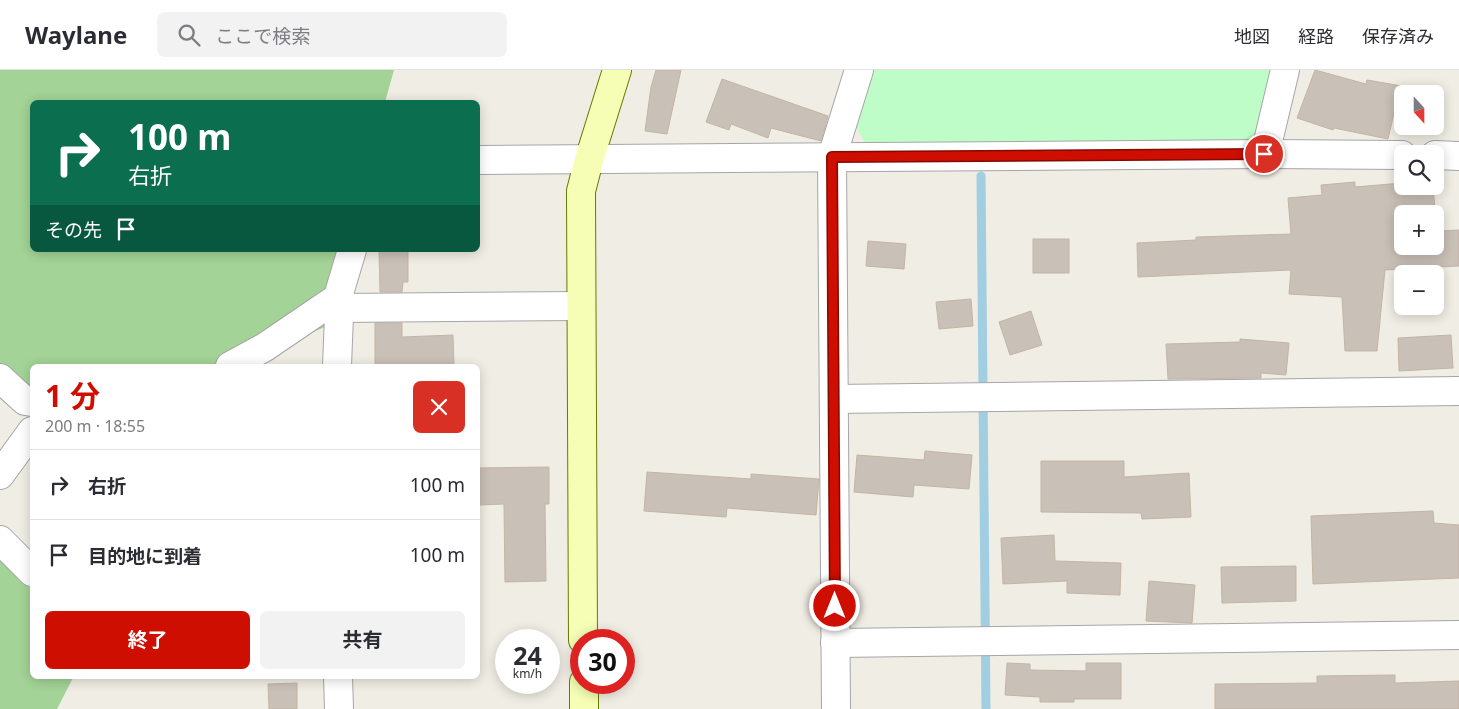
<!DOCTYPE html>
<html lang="ja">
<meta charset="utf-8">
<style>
:root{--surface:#fff;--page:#f2f2f3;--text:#2b2b33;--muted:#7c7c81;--line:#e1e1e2;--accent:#cd0e00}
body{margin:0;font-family:"Noto Sans","Noto Sans JP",sans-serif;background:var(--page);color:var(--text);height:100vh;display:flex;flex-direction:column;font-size:19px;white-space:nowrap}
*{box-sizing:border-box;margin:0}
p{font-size:16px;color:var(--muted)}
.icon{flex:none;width:28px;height:28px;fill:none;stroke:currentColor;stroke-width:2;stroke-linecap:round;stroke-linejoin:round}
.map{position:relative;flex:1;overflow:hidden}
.drawer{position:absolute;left:30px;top:294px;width:450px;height:315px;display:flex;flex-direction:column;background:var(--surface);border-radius:8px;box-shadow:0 2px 12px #0003}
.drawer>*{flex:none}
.guide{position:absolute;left:30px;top:30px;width:450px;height:152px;border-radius:8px;box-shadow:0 2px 12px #0003;background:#0b6e4f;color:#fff;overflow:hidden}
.needle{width:32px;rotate:159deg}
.fabs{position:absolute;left:1394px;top:15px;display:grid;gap:10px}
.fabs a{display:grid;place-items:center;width:50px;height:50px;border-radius:8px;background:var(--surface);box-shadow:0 2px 12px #0003;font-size:25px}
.speed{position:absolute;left:495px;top:559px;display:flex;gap:10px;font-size:25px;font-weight:700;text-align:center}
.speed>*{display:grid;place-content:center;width:65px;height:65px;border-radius:50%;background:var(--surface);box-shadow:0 2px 12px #0003;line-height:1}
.speed small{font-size:12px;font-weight:400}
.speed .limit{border:8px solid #d22;background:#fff;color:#111}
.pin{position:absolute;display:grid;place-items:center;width:42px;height:42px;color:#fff;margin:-21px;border:2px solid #fff;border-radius:50%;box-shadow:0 1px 5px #0007}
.me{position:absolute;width:55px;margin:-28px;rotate:0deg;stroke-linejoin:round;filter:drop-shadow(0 0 4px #0008)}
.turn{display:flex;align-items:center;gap:18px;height:105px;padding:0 15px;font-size:22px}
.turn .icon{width:65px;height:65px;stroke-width:2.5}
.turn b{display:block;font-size:35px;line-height:42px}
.then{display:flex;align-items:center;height:48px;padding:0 15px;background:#0003;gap:10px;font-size:19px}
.round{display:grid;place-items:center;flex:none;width:52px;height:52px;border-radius:8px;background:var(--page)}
.overview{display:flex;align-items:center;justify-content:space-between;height:85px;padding:0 15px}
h1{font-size:30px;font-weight:700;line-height:38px;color:var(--accent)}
.cta{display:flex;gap:10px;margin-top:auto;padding:10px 15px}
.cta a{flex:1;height:58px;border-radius:8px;background:var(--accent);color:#fff;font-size:20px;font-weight:700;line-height:58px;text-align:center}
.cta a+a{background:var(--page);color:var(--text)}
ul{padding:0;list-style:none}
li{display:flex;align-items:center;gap:15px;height:70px;padding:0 15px;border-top:1px solid var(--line)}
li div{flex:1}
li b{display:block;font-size:19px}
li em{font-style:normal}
header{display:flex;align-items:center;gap:30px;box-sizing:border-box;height:70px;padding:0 25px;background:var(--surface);border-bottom:1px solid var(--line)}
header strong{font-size:24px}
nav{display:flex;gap:28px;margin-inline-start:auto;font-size:18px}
.search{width:350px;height:45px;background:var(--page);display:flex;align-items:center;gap:12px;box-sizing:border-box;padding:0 18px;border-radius:8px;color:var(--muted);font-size:19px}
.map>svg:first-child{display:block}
.forest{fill:#a3d396}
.park{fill:#befdc8}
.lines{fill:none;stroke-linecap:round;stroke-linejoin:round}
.stream{stroke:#a1cee1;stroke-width:9}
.building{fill:#c9c0b7;stroke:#c3b5a5;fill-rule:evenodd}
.street-casing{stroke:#a6a6a6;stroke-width:30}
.secondary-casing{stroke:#657b00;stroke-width:30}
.street{stroke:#fff;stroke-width:28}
.secondary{stroke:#f5feb4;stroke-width:28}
.route-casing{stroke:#850900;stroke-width:12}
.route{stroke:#cd0e00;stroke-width:9}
</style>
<header>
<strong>Waylane</strong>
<div class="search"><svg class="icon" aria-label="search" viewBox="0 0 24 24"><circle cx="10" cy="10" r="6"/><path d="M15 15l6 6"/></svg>ここで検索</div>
<nav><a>地図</a><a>経路</a><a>保存済み</a></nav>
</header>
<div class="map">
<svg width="1459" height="639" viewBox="0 0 1459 639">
<rect width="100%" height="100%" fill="#f0ede4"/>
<g class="forest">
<polygon points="0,0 394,0 385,32 32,32 32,180 346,180 325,257 232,296 32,296 32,322 0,318"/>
<polygon points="0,491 32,519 32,606 74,606 57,639 0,639"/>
</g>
<polygon class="park" points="871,0 1276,0 1263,59 1242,77 867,77 854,53"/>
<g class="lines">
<polyline class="stream" points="981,106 986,639"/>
</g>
<g class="building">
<polygon points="656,0 681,0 667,64 645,61 651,17"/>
<polygon points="1315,0 1366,14 1367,10 1402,16 1402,40 1395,39 1388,69 1334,58 1333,60 1297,48"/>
<polygon points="722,9 828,46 821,71 771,58 768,68 731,54 729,60 706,52"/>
<path d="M1355,112V117L1402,113V116H1433L1437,161L1459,160V196L1385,200L1377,281H1345L1342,227L1289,224L1291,200L1138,207L1137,173L1196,170V167L1291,164L1288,128L1322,125L1321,115ZM1402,144H1435V176H1402Z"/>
<rect x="1033" y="169" width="36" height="34"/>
<polygon points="868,171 906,174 904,199 866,196"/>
<polygon points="379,180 408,180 408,212 403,212 402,222 380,222"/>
<polygon points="971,229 973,256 939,259 936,232"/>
<polygon points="1031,241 1042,275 1010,285 999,252"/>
<polygon points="375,253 402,253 402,267 453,265 454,296 375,296"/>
<polygon points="1451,265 1453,298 1399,301 1398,268"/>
<polygon points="1240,269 1289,273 1286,305 1261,303 1261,308 1168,309 1166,274 1240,272"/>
<polygon points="925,381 972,385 969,419 914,415 913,427 854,422 857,385 924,390"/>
<polygon points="1041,391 1124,391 1124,407 1189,403 1191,447 1142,449 1141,443 1041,442"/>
<polygon points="549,397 549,434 545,434 546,511 505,512 504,434 478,435 478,398"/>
<polygon points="647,402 751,409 751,404 819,409 816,445 727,438 726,447 644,441"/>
<polygon points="1433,441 1434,453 1459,455 1459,508 1313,514 1311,446"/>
<polygon points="1054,465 1055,491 1121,493 1120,525 1067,523 1067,511 1003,514 1001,468"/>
<polygon points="1296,496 1296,531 1222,533 1221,497"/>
<polygon points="1149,511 1195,515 1192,553 1146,551"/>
<polygon points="1007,593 1030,594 1030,600 1086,601 1086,593 1121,593 1121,629 1074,629 1074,632 1040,632 1040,627 1005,625"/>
<polygon points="1395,605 1395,613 1459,611 1459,639 1215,639 1215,614 1317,613 1317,606"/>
<polygon points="297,613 297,639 269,639 268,614"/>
</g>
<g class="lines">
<defs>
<g id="street">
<polyline points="1265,84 1285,0"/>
<polyline points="1435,85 1459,86"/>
<polyline points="478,90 1265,84 1402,85"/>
<polyline points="340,238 581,236"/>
<polyline points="230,296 265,277 340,226"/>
<polyline points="337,296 340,220 352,180"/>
<polyline points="0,308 25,331 32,332"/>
<polyline points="834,329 1459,321"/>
<polyline points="0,405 32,361"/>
<polyline points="0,470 32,502"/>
<polyline points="835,573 1459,565"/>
<polyline points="338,606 339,639"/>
<polyline points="836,639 832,87 859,0"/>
</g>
<g id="secondary">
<polyline points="583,570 581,121 589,90 617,0"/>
<polyline points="584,612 584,639"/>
</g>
</defs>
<use href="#street" class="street-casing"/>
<use href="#secondary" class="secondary-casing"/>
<use href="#street" class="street"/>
<use href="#secondary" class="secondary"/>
</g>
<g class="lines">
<defs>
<polyline id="route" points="835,536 832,87 1264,84"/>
</defs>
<use href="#route" class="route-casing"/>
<use href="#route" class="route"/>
</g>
</svg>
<div class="fabs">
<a><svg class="needle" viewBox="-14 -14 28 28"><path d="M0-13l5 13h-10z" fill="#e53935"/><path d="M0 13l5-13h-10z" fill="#7c7c81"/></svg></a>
<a><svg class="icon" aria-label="search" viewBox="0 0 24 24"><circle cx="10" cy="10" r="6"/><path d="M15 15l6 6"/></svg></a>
<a>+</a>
<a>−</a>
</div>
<div class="speed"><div>24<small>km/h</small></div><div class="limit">30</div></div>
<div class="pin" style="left:1264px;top:84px;background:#d93025"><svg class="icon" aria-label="arrive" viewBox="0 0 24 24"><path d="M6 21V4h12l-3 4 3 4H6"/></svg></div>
<svg class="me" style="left:835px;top:536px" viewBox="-20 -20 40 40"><circle r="17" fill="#cd0e00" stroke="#fff" stroke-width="3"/><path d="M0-11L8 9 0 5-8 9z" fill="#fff"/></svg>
<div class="guide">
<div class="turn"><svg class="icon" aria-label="right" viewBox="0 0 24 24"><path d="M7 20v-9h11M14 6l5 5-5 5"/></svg><div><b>100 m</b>右折</div></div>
<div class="then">その先<svg class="icon" aria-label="arrive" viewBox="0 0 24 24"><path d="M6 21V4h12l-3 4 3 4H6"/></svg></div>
</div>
<section class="drawer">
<div class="overview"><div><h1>1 分</h1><p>200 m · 18:55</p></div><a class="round" style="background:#d93025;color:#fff"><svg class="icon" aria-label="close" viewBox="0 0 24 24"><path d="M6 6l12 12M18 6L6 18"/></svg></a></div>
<ul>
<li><svg class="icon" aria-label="right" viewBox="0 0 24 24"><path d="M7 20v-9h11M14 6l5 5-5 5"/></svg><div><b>右折</b></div><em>100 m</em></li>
<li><svg class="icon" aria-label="arrive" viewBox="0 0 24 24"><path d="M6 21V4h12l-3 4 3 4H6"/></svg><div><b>目的地に到着</b></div><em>100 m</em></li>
</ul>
<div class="cta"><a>終了</a><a>共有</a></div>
</section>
</div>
